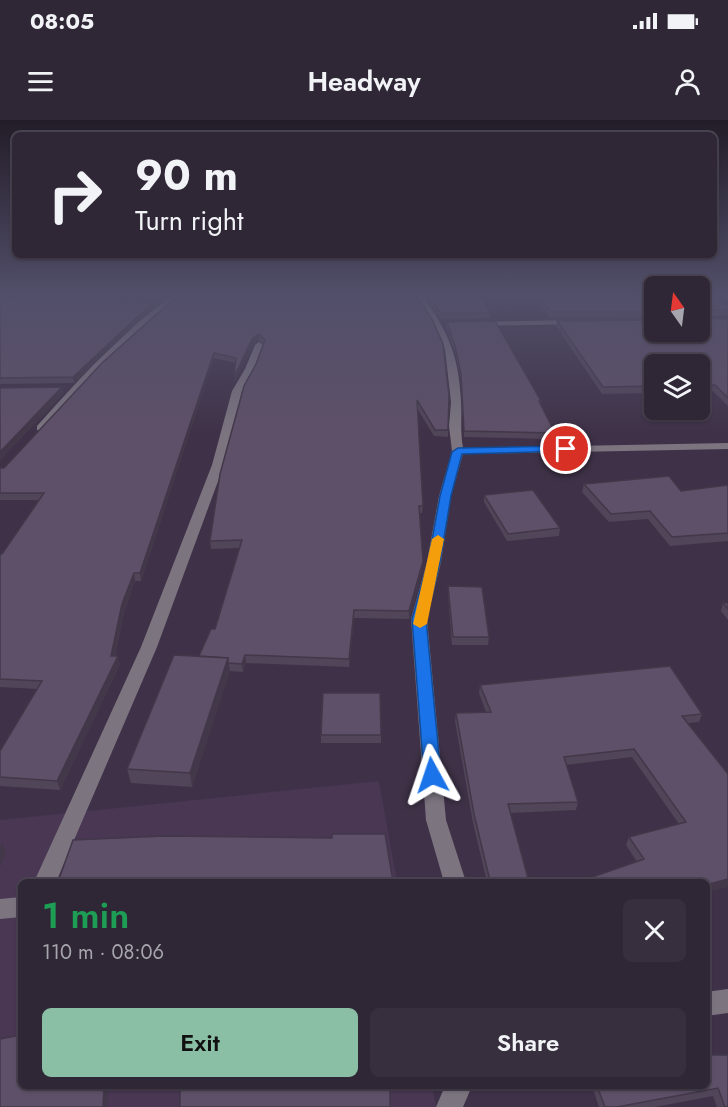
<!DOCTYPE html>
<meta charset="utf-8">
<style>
:root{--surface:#2f2636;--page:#372e3e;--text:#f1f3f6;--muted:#a7a5ad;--line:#4a4351;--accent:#8abfa5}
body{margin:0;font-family:Jost,sans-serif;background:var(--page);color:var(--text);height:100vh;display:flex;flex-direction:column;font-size:22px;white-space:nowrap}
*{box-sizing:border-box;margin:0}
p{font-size:20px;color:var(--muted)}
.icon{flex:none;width:33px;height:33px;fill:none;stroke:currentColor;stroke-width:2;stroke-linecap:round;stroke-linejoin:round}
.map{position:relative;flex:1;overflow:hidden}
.panel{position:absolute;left:18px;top:759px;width:692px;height:210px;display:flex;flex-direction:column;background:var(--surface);border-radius:9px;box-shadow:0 2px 4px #0004,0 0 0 2px var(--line)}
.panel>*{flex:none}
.banner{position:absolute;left:12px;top:12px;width:705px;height:126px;border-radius:9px;box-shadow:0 2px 4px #0004,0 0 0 2px var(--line);background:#2f2636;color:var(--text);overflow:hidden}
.needle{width:39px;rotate:346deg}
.fabs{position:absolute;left:644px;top:156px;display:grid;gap:12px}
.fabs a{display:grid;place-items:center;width:66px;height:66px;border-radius:9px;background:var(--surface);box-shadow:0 2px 4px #0004,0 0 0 2px var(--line);font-size:30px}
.pin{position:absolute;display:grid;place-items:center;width:51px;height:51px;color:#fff;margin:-26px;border:3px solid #fff;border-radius:50%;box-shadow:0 2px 6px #0007}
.me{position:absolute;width:66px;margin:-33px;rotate:355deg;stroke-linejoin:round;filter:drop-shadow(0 0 4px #0008)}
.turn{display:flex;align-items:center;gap:21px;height:126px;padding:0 24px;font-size:27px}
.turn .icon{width:78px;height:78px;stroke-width:2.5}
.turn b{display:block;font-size:42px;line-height:51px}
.round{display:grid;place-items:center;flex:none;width:63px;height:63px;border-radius:9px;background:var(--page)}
.overview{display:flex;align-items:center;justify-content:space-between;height:102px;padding:0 24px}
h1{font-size:36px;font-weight:600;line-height:45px;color:#1e9e55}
.cta{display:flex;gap:12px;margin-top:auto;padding:12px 24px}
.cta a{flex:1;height:69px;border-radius:9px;background:var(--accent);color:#111;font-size:24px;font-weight:600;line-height:69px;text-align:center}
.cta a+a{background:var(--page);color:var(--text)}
.status{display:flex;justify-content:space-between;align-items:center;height:42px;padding:0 30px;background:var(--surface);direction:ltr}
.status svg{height:16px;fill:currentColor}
header{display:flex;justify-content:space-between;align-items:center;height:78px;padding:0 24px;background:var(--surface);font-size:27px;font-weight:600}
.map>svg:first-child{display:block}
.built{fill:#493753}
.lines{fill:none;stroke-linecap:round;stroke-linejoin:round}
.minor{fill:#7c7580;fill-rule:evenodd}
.wall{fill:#514559}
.shaded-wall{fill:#423849}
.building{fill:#5e5068;stroke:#423849;stroke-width:1.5}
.route{fill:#1a73e8;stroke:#114b97;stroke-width:1.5}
.slow{fill:#f59e0b}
</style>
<div class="status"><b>08:05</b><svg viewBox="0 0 49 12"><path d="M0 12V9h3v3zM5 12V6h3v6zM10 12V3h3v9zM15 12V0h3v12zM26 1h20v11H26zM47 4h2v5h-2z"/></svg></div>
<header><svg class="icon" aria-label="menu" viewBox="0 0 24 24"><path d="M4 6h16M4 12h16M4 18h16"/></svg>Headway<svg class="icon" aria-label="person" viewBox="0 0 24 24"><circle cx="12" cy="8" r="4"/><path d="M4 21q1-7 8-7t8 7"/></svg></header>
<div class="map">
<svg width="728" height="987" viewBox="0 0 728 987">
<rect width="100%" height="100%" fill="#3f3248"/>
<polygon class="built" points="379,661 397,762 21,762 21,966 432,966 436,987 0,987 0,700"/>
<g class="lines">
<g class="minor">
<path d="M174,175H182L126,222L45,310H37V306C80,259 121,211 174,175Z"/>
<path d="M415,175H422C448,211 459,236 461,281C462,298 460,311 463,328L728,323V329L463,334L451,376L441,442L427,499L446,700L466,762H444L426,700L411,499L427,442L439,376L452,331L449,306L451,282L445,229L434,203Z"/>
<polygon points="45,179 141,181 145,183 141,185 48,183 44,181"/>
<polygon points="576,200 580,202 579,204 477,206 473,204 477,202"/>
<polygon points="259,222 263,225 255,249 242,271 224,345 157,527 56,762 34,762 141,527 212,345 232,271 245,249 255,225"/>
<polygon points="21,777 21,797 0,799 0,779"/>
<polygon points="728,869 728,893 706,896 706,872"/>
<polygon points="445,966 472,966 463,987 436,987"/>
</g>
</g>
<g class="wall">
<polygon points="0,175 171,175 162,180 0,176"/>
<polygon points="178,175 449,276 448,317 434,316 417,288 423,386 422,393 419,393 423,449 409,499 354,498 349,547 246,543 243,552 229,551 192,667 131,663 127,649 199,536 215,509 239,428 211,429 210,421 256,244 263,224 259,220 253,224 234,263 236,243 214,238 141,461 135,461 124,492 115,536 120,544 60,670 0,666 0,631 37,569 0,567 0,434 2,434 39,380 0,380 0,348 4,348"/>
<polygon points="425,175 479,175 490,193 490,198 441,199"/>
<polygon points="535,175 654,175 654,197 550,198"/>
<polygon points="699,175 728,186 728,196 699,196"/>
<polygon points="719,175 728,175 728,180"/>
<polygon points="0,179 153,188 74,263 0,264"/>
<polygon points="728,199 728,286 713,271 699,272 699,244 654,244 654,273 602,274 556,206 557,201"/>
<polygon points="447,202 541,281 541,284 555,313 554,319 464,317 461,260 455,232 446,207"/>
<polygon points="584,364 681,371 728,365 728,421 670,426 648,399 609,402 582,372"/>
<polygon points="484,375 560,408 559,416 507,421 484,382"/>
<polygon points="448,466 489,517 488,525 452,525 448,474"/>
<polygon points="723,483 728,483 728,500 721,491"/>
<polygon points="480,565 702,594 699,602 688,603 706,773 637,742 626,725 629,717 679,704 632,637 566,645 578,682 576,690 510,693 529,762 487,762 473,703 455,601 456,593 486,592 479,573"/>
<rect x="321" y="615" width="60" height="8"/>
<polygon points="706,935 728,987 717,987 713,976 655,987 599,987 592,966 706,966"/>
</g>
<g class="shaded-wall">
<polygon points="162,175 171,175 162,180"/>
<polygon points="152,183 153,188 74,263 73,257"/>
<polygon points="259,214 259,220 253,224 234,263 234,257 252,219"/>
<polygon points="214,233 214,238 141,461 140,453"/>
<polygon points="62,267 64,273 0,341 0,332"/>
<polygon points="423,441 423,449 409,499 409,491"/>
<polygon points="134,453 135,461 124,492 113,544 111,536 122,484"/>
<polygon points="354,490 354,498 349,547 349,539"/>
<polygon points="245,535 246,543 243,552 242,544"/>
<polygon points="118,536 120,544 60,670 57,661"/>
<polygon points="228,538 230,552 192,667 190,653"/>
<polygon points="2,723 6,732 0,747 0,729"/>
<polygon points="728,759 728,767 706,773 706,765"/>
<polygon points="104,966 108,966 107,987 103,987"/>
</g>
<g class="building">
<polygon points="178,175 416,175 432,199 443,224 449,276 448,310 435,310 417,280 423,386 419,386 423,441 409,491 354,490 349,539 245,535 242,544 228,543 228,538 199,536 211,509 215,509 242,420 210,421 220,354 244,266 256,244 265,220 259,214 252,219 234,257 236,238 214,233 140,453 134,453 122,484 111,536 118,536 57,661 0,657 0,631 42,561 0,559 0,434 2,434 44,373 0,373 0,348 4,348 102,243"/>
<polygon points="428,175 479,175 490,193 441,193"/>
<polygon points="539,175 654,175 654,192 551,192"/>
<polygon points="699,175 712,175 728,186 728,190 700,190 699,197"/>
<polygon points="0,179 152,183 73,257 0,258"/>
<polygon points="699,198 728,199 728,278 715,265 699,266 699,244 654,244 654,266 603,267 557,201 654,200 654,212 699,212"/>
<polygon points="495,201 541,281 539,281 555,313 464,311 461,254 455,226 447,202"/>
<polygon points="62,267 0,332 0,268"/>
<polygon points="669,356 681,371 728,365 728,413 672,417 650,391 611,394 584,364"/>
<polygon points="533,370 560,408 508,414 484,375"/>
<polygon points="448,466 482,467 489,517 453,517"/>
<polygon points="723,483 728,483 728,489"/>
<polygon points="174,535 228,538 190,653 127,649"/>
<polygon points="670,546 702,594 682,596 728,654 728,759 706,765 706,762 578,762 644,739 629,717 686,702 634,629 564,637 578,682 508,684 529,762 495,762 494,761 490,761 474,694 456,593 491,592 480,565"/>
<polygon points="323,573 380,573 381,615 321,615"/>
<polygon points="332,714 385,714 393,762 58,762 73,720 164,716 332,718"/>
<polygon points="21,915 21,966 104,966 103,987 0,987 0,919"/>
<polygon points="706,935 728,935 728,987 725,987 718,968 617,987 605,987 597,966 706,966"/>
<rect x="180" y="966" width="210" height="21"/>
</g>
<linearGradient id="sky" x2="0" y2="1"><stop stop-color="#231c28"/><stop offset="0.56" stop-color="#524f6a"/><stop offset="1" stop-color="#524f6a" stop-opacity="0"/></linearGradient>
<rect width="728" height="313" fill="url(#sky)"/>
<polygon class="route" points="566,326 570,327 570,331 462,334 451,376 440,442 426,499 441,655 438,660 432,662 426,660 424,655 412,499 428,442 440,376 452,332 458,328"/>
<polygon class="slow" points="438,415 444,419 427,504 420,508 413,504 432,419"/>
</svg>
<div class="fabs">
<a><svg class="needle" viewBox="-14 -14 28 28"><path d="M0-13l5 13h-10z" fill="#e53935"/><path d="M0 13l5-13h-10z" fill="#a7a5ad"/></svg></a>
<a><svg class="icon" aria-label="layers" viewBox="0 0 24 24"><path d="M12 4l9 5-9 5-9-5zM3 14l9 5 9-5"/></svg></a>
</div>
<div class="pin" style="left:566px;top:329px;background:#d93025"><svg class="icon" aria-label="arrive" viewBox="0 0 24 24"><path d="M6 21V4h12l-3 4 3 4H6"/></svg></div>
<svg class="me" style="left:432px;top:655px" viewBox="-20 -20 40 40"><path d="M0-17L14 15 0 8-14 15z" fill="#1a73e8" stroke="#fff" stroke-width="4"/></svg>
<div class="banner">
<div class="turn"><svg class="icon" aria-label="right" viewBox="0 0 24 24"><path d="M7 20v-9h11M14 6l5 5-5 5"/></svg><div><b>90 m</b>Turn right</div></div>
</div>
<section class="panel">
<div class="overview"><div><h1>1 min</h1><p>110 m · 08:06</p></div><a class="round"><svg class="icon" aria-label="close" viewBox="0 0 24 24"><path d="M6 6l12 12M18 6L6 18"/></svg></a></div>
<div class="cta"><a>Exit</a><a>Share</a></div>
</section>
</div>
